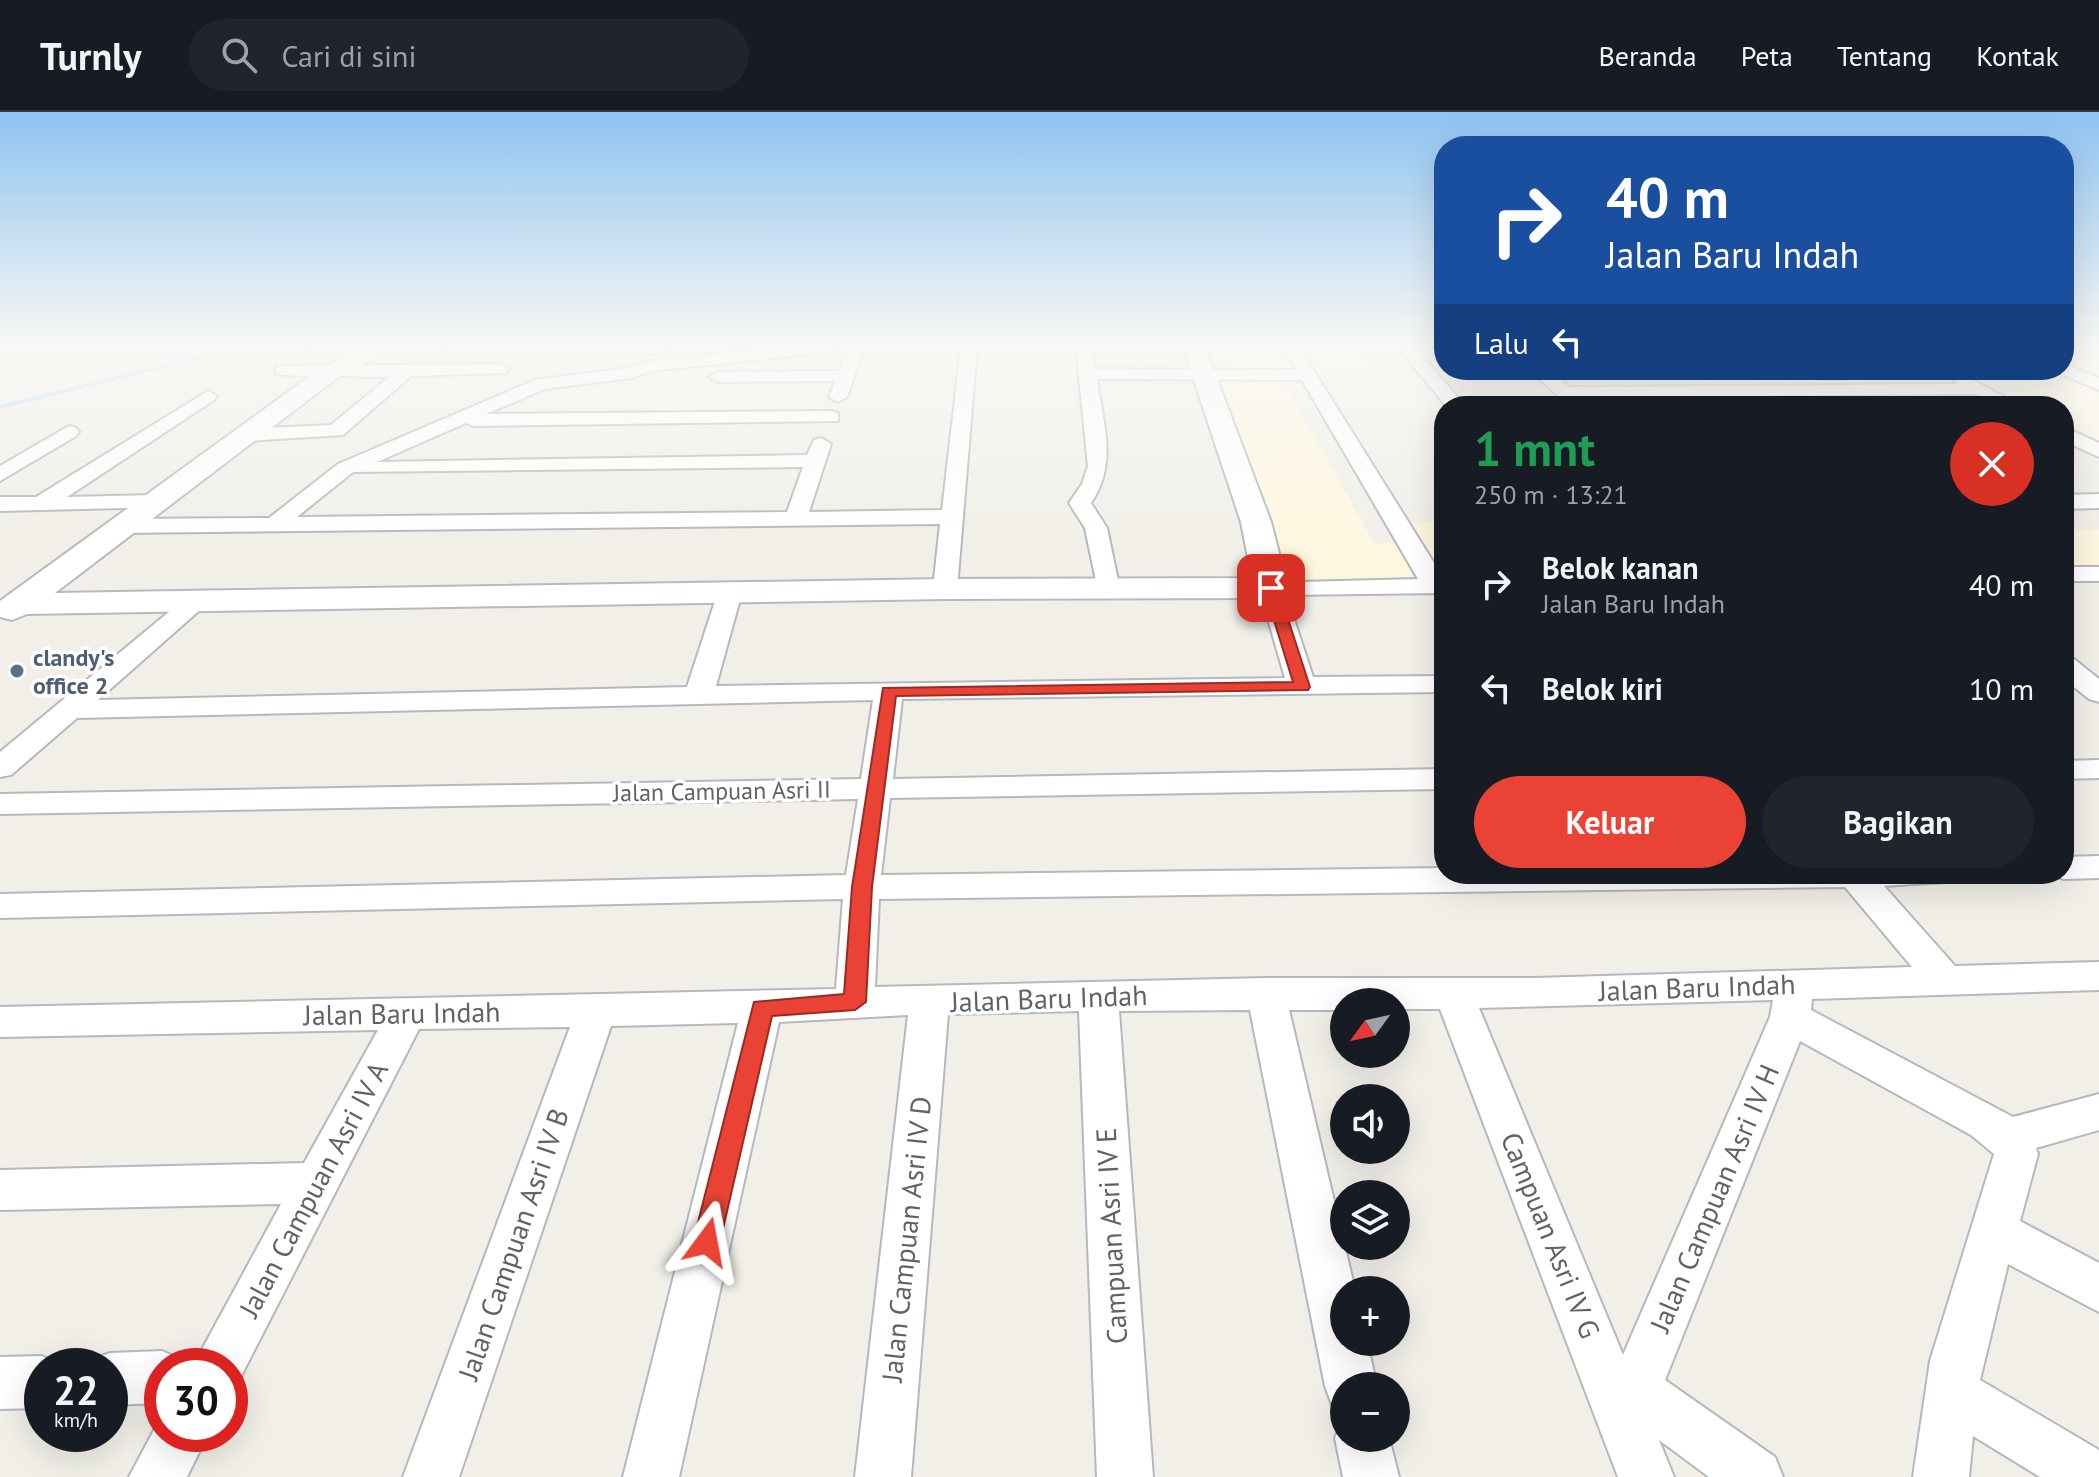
<!DOCTYPE html>
<html lang="id">
<meta charset="utf-8">
<style>
:root{--surface:#171b24;--page:#20242c;--text:#f1f3f6;--muted:#9ea1a6;--line:#363941;--accent:#ea4335}
body{margin:0;font-family:"PT Sans",sans-serif;background:var(--page);color:var(--text);height:100vh;display:flex;flex-direction:column;font-size:30px;white-space:nowrap}
*{box-sizing:border-box;margin:0}
p{font-size:26px;color:var(--muted)}
.icon{flex:none;width:44px;height:44px;fill:none;stroke:currentColor;stroke-width:2;stroke-linecap:round;stroke-linejoin:round}
.map{position:relative;flex:1;overflow:hidden}
.side{position:absolute;left:1434px;top:284px;width:640px;height:488px;display:flex;flex-direction:column;background:var(--surface);border-radius:32px;box-shadow:0 8px 32px #0002}
.side>*{flex:none}
.banner{position:absolute;left:1434px;top:24px;width:640px;height:244px;border-radius:32px;box-shadow:0 8px 32px #0002;background:#1a4fa0;color:#fff;overflow:hidden}
.needle{width:52px;rotate:237deg}
.fabs{position:absolute;left:1330px;top:876px;display:grid;gap:16px}
.fabs a{display:grid;place-items:center;width:80px;height:80px;border-radius:50%;background:var(--surface);box-shadow:0 8px 32px #0002;font-size:40px}
.speed{position:absolute;left:24px;top:1236px;display:flex;gap:16px;font-size:40px;font-weight:700;text-align:center}
.speed>*{display:grid;place-content:center;width:104px;height:104px;border-radius:50%;background:var(--surface);box-shadow:0 8px 32px #0002;line-height:1}
.speed small{font-size:20px;font-weight:400}
.speed .limit{border:12px solid #d22;background:#fff;color:#111}
.pin{position:absolute;display:grid;place-items:center;width:68px;height:68px;color:#fff;margin:-34px;border-radius:16px;box-shadow:0 4px 12px #0006}
.me{position:absolute;width:88px;margin:-44px;rotate:13deg;stroke-linejoin:round;filter:drop-shadow(0 0 6px #0008)}
.turn{display:flex;align-items:center;gap:28px;height:168px;padding:0 40px;font-size:36px}
.turn .icon{width:104px;height:104px;stroke-width:2.5}
.turn b{display:block;font-size:56px;line-height:68px}
.then{display:flex;align-items:center;height:76px;padding:0 40px;background:#0003;gap:16px;font-size:30px}
.round{display:grid;place-items:center;flex:none;width:84px;height:84px;border-radius:42px;background:var(--page)}
.overview{display:flex;align-items:center;justify-content:space-between;height:136px;padding:0 40px}
h1{font-size:48px;font-weight:600;line-height:60px;color:#1e9e55}
.action{display:flex;gap:16px;margin-top:auto;padding:16px 40px}
.action a{flex:1;height:92px;border-radius:48px;background:var(--accent);color:#fff;font-size:32px;font-weight:600;line-height:92px;text-align:center}
.action a+a{background:var(--page);color:var(--text)}
ul{padding:0;list-style:none}
li{display:flex;align-items:center;gap:24px;height:104px;padding:0 40px}
li div{flex:1}
li b{display:block;font-size:30px}
li em{font-style:normal}
header{display:flex;align-items:center;gap:48px;box-sizing:border-box;height:112px;padding:0 40px;background:var(--surface);border-bottom:2px solid var(--line)}
header strong{font-size:38px}
nav{display:flex;gap:44px;margin-inline-start:auto;font-size:28px}
.search{width:560px;height:72px;background:var(--page);display:flex;align-items:center;gap:20px;box-sizing:border-box;padding:0 28px;border-radius:44px;color:var(--muted);font-size:30px}
.map>svg:first-child{display:block}
.commercial{fill:#fef7e0}
.lines{fill:none;stroke-linecap:round;stroke-linejoin:round}
.stream{fill:#aadaff;fill-rule:evenodd}
.street-casing{stroke:#b5b8bc;stroke-width:4}
.secondary-casing{stroke:#b6babf;stroke-width:4}
.street{fill:#fff;fill-rule:evenodd}
.secondary{fill:#fff;fill-rule:evenodd}
.route{fill:#ea4335;stroke:#982c22;stroke-width:2}
.service-dot{fill:#5c6f8a;stroke:#fff;stroke-width:3}
.labels{text-anchor:middle;dominant-baseline:central;stroke-width:7;stroke-linejoin:round;paint-order:stroke}
.service-label{font-size:24px;font-weight:bold;fill:#4e5e75;stroke:#fff;text-anchor:start}
.street-label{font-size:24px;fill:#5f6368;stroke:#fff}
.near-street-label{font-size:28px;fill:#5f6368;stroke:#fff}
</style>
<header>
<strong>Turnly</strong>
<div class="search"><svg class="icon" aria-label="search" viewBox="0 0 24 24"><circle cx="10" cy="10" r="6"/><path d="M15 15l6 6"/></svg>Cari di sini</div>
<nav><a>Beranda</a><a>Peta</a><a>Tentang</a><a>Kontak</a></nav>
</header>
<div class="map">
<svg width="2099" height="1365" viewBox="0 0 2099 1365">
<rect width="100%" height="100%" fill="#f1efe8"/>
<g class="commercial">
<polygon points="1200,235 1304,235 1313,244 1363,244 1370,257 1279,261 1374,431 1423,431 1411,411 1444,410 1444,478 1295,478 1266,421"/>
<polygon points="2064,235 2099,245 2099,333 2064,315 2064,294 2024,294 1954,258 2064,258"/>
<polygon points="2064,418 2099,418 2099,463 2064,464"/>
</g>
<g class="lines">
<polygon class="stream" points="238,235 248,235 0,297 0,293"/>
<defs>
<g id="street">
<polygon points="307,235 448,235 440,240 381,239 373,244 315,240"/>
<polygon points="462,235 669,235 670,236 662,241 470,240"/>
<path d="M786,235H839L831,240L652,259L631,266L545,277L486,302L831,299L838,301V309L474,314L466,311L377,350L807,343L814,328L821,326L831,332L809,400L942,398L961,235H977L957,477L954,482H936L933,477L940,412L118,421L107,414L118,407L269,406L338,352L535,268L628,256L649,249ZM803,355L787,400L297,405L353,360Z"/>
<polygon points="848,235 864,235 847,285 838,290 829,285 835,269 718,270 709,265 718,260 839,259"/>
<path d="M1076,235H1092L1095,257L1296,258L1283,235H1299L1444,467V481L1286,483L1313,565L1444,564V580L902,587L893,667L1444,657V677L890,686L881,763L1444,756V762H1950L1945,770L1884,774L1955,854L2099,850V878L1812,887L1811,898L2013,1005L2099,982V1018L2036,1036L2038,1042L2020,1109L2099,1151V1200L2008,1152L1980,1268L2099,1338V1365H2040L1973,1324L1969,1365H1913L1930,1249L1994,1042L1971,1023L1800,929L1665,1268L1775,1345L1783,1365H1709L1659,1328L1674,1365H1618L1440,897H1396V890H1344V898H1289L1355,1178H1344V1230H1367L1377,1274H1344V1297L1332,1293L1325,1274L1250,898L1119,899L1153,1365H1097L1079,899L948,902L911,1365H855L908,903L779,910L679,1365H623L738,911L611,914L459,1365H403L570,915L419,917L237,1272L230,1275V1254H193L281,1092L0,1098V1058L304,1051L378,918L0,925V895L836,877L843,787L0,806V782L846,763L858,687L0,702V682L861,667L873,588L77,606L11,663L0,665V640L188,484L197,481L210,489L98,588L687,575L718,480L730,473L742,480L716,574L1285,566L1259,476L1262,471L1418,467L1302,268L1097,267C1103,312 1118,351 1091,391L1107,416L1120,478L1108,485L1099,483L1085,416L1069,391L1082,372L1088,354ZM1845,775L1912,855L1535,866H1266L875,875L879,787ZM1773,888L1770,905L1623,1243L1479,896Z"/>
<polygon points="1398,235 1415,235 1465,294 1446,294"/>
<polygon points="500,252 509,257 506,261 411,264 343,323 244,329 234,323 244,317 331,313 389,265 282,263 276,262 276,254"/>
<polygon points="2064,252 2099,266 2099,278 2058,261 2056,258 2064,258"/>
<polygon points="1530,258 1549,258 1569,275 1957,272 1954,268 1963,263 2022,294 1999,294 1977,282 1581,285 1589,294 1569,294"/>
<polygon points="208,279 217,284 214,288 67,385 154,383 162,385 165,390 162,395 0,399 0,385 36,385"/>
<polygon points="69,314 76,316 79,320 76,324 0,369 0,354"/>
<polygon points="2064,315 2099,331 2099,345 2064,329"/>
<polygon points="2099,382 2099,396 2064,397 2064,383"/>
<rect x="2064" y="455" width="35" height="14"/>
<polygon points="2064,545 2074,547 2099,567 2099,590 2089,587 2064,567"/>
<polygon points="2099,648 2099,666 2064,667 2064,649"/>
<polygon points="2099,744 2099,766 2064,767 2050,762 2064,762 2064,745"/>
<polygon points="162,1239 180,1247 184,1254 162,1254 162,1291 110,1293 110,1254 89,1254 91,1248 110,1241"/>
<polygon points="42,1244 62,1254 42,1254 42,1296 0,1297 0,1245"/>
<polygon points="162,1303 162,1322 208,1322 187,1365 129,1365"/>
<polygon points="1343,1307 1344,1326 1389,1326 1399,1365 1343,1365 1335,1326"/>
</g>
<polygon id="secondary" points="366,235 395,235 337,266 55,481 945,467 1252,466 1241,410 1183,235 1205,235 1271,410 1288,476 1283,483 1271,486 945,487 27,502 12,508 0,505 0,489 321,256"/>
</defs>
<use href="#street" class="street-casing"/>
<use href="#secondary" class="secondary-casing"/>
<use href="#street" class="street"/>
<use href="#secondary" class="secondary"/>
</g>
<linearGradient id="sky" x2="0" y2="1"><stop stop-color="#8fc3f1"/><stop offset="0.55" stop-color="#f9f8f5"/><stop offset="1" stop-color="#f9f8f5" stop-opacity="0"/></linearGradient>
<rect width="2099" height="426" fill="url(#sky)"/>
<polygon class="route" points="1271,471 1278,476 1310,575 1308,578 896,584 872,775 866,890 855,898 772,904 720,1130 716,1139 707,1143 697,1139 693,1130 754,890 844,882 852,775 883,576 1293,570 1264,476"/>
<circle class="service-dot" cx="17" cy="559" r="8"/>
<g class="labels">
<g class="service-label">
<text x="33" y="545">clandy's<tspan x="33" dy="28">office 2</tspan></text>
</g>
<g class="street-label">
<text transform="translate(722 679) rotate(-1)">Jalan Campuan Asri II</text>
</g>
<g class="near-street-label">
<text transform="translate(1697 875) rotate(-2)">Jalan Baru Indah</text>
<text transform="translate(1049 886) rotate(-2)">Jalan Baru Indah</text>
<text transform="translate(402 901) rotate(-1)">Jalan Baru Indah</text>
<text transform="translate(313 1077) rotate(-62)">Jalan Campuan Asri IV A</text>
<text transform="translate(1714 1086) rotate(-67)">Jalan Campuan Asri IV H</text>
<text transform="translate(1551 1123) rotate(68)">Campuan Asri IV G</text>
<text transform="translate(1111 1124) rotate(-93)">Campuan Asri IV E</text>
<text transform="translate(906 1127) rotate(-84)">Jalan Campuan Asri IV D</text>
<text transform="translate(513 1132) rotate(-71)">Jalan Campuan Asri IV B</text>
</g>
</g>
</svg>
<div class="fabs">
<a><svg class="needle" viewBox="-14 -14 28 28"><path d="M0-13l5 13h-10z" fill="#e53935"/><path d="M0 13l5-13h-10z" fill="#9ea1a6"/></svg></a>
<a><svg class="icon" aria-label="sound" viewBox="0 0 24 24"><path d="M4 9h4l5-4v14l-5-4H4zM17 9q2 3 0 6"/></svg></a>
<a><svg class="icon" aria-label="layers" viewBox="0 0 24 24"><path d="M12 4l9 5-9 5-9-5zM3 14l9 5 9-5"/></svg></a>
<a>+</a>
<a>−</a>
</div>
<div class="speed"><div>22<small>km/h</small></div><div class="limit">30</div></div>
<div class="pin" style="left:1271px;top:476px;background:#d93025"><svg class="icon" aria-label="arrive" viewBox="0 0 24 24"><path d="M6 21V4h12l-3 4 3 4H6"/></svg></div>
<svg class="me" style="left:707px;top:1130px" viewBox="-20 -20 40 40"><path d="M0-17L14 15 0 8-14 15z" fill="#ea4335" stroke="#fff" stroke-width="4"/></svg>
<div class="banner">
<div class="turn"><svg class="icon" aria-label="right" viewBox="0 0 24 24"><path d="M7 20v-9h11M14 6l5 5-5 5"/></svg><div><b>40 m</b>Jalan Baru Indah</div></div>
<div class="then">Lalu<svg class="icon" aria-label="left" viewBox="0 0 24 24"><path d="M17 20v-9H6M10 6l-5 5 5 5"/></svg></div>
</div>
<section class="side">
<div class="overview"><div><h1>1 mnt</h1><p>250 m · 13:21</p></div><a class="round" style="background:#d93025;color:#fff"><svg class="icon" aria-label="close" viewBox="0 0 24 24"><path d="M6 6l12 12M18 6L6 18"/></svg></a></div>
<ul>
<li><svg class="icon" aria-label="right" viewBox="0 0 24 24"><path d="M7 20v-9h11M14 6l5 5-5 5"/></svg><div><b>Belok kanan</b><p>Jalan Baru Indah</p></div><em>40 m</em></li>
<li><svg class="icon" aria-label="left" viewBox="0 0 24 24"><path d="M17 20v-9H6M10 6l-5 5 5 5"/></svg><div><b>Belok kiri</b></div><em>10 m</em></li>
</ul>
<div class="action"><a>Keluar</a><a>Bagikan</a></div>
</section>
</div>
